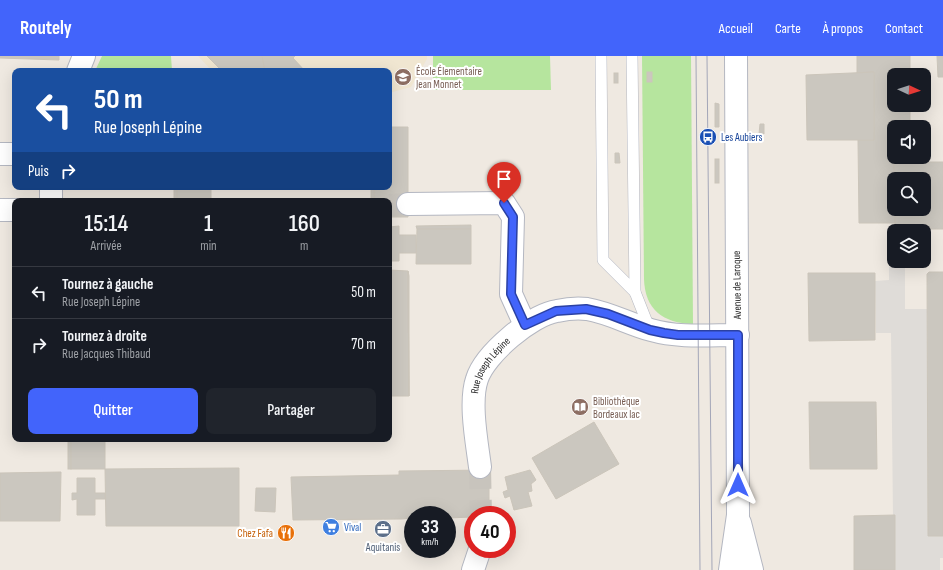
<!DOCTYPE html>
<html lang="fr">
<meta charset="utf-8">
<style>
:root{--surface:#171b24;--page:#20242c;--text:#f1f3f6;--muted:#9ea1a6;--line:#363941;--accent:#4264fb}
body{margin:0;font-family:"Sofia Sans Condensed",sans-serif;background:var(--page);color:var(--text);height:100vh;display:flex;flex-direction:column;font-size:15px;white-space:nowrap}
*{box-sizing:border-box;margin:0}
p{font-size:13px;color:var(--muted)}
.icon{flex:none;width:22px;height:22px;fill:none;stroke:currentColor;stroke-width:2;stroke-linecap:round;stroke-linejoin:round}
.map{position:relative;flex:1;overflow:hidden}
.sheet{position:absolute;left:12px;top:142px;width:380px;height:244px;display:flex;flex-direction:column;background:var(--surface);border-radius:8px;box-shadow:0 4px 16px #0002}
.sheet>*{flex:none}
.hud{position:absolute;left:12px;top:12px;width:380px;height:122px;border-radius:8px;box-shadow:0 4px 16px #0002;background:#1a4fa0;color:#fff;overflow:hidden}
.needle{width:26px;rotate:94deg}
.buttons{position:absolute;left:887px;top:12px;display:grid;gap:8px}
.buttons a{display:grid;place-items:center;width:44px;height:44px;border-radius:8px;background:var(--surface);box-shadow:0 4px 16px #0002;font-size:20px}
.speed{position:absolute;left:404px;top:450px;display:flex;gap:8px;font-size:20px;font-weight:700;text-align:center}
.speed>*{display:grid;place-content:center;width:52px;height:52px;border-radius:50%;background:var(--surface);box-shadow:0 4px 16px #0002;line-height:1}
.speed small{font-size:10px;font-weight:400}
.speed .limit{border:6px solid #d22;background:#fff;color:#111}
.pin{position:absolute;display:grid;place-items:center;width:34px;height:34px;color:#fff;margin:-41px -17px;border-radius:50% 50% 50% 0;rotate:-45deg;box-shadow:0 0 4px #0007}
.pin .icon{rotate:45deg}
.me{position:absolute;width:44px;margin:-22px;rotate:0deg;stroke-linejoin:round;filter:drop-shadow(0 0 3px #0008)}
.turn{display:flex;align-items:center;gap:14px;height:84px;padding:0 16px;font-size:18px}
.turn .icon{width:52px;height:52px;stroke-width:2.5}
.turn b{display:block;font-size:28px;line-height:34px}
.then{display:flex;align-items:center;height:38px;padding:0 16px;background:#0003;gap:8px;font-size:15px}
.eta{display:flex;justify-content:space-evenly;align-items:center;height:68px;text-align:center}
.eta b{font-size:24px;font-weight:600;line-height:28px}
.action{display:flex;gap:8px;margin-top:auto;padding:8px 16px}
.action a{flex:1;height:46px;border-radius:8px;background:var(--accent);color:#fff;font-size:16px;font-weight:600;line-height:46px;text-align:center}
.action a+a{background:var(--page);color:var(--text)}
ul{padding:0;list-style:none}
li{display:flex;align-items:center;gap:12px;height:52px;padding:0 16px;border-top:1px solid var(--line)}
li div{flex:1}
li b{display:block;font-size:15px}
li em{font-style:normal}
header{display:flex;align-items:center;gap:24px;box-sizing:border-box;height:56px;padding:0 20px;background:var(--accent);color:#fff}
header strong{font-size:19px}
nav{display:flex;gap:22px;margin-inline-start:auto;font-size:14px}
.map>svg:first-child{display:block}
.education{fill:#f0e6d1}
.green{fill:#b6e59e}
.plaza{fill:#dfdcd8}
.building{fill:#cbc7bf;stroke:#cbc5ba}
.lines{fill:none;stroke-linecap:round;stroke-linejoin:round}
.street-tunnel{stroke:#c8c4bd;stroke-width:22;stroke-dasharray:22 11;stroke-linecap:butt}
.lane-casing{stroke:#b4b7c1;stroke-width:12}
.street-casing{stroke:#b4b7c1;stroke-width:24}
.secondary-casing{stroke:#b4b7c1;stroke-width:24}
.lane{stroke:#fff;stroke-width:11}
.street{stroke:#fff;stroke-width:22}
.secondary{stroke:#fff;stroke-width:22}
.tram{stroke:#a3a6b8;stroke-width:1}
.route-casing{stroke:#2b41a3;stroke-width:10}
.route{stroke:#4264fb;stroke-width:7}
.labels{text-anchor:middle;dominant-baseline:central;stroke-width:4;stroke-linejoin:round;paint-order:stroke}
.education-label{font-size:11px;fill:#785e54;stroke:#fff;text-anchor:start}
.transit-label{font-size:11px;fill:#164399;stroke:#fff;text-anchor:start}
.street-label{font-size:11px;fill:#2e2e2e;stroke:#fff}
.shop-label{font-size:11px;fill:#366cbe;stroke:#fff;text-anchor:start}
.food-label{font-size:11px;fill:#c56008;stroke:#fff;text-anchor:end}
.service-label{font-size:11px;fill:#4e5e75;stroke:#fff}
</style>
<header>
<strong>Routely</strong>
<nav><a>Accueil</a><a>Carte</a><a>À propos</a><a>Contact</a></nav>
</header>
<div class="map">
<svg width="943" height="514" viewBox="0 0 943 514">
<rect width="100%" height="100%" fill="#efe9e1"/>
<polygon class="education" points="198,0 427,0 427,3 411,31 389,37 389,15 212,15"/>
<g class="green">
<polygon points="102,0 171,0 172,15 95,15"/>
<polygon points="433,0 550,0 551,34 433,34"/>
<path d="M642,0H691L693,268C663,267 645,254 644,223Z"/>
<polygon points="72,131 174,131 174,132 74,134"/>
</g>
<polygon class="plaza" points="889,211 905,211 905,253 927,253 928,480 943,480 943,502 940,502 940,514 895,514 895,460 893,460 891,277 876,277 875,225 889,224"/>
<g class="building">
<polygon points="0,0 59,0 59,4 0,2"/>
<polygon points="207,0 262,0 265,15 222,15"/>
<polygon points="262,0 295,0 293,2 305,15 265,15"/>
<polygon points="857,0 910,0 910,19 894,19 894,49 910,49 910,71 894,71 894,101 910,101 910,106 894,106 895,167 859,167 858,84 874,84 874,16 857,17"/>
<polygon points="937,0 943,0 943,21 938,21"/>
<rect x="647" y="16" width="5" height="10"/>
<polygon points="874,16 874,84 807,84 806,19"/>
<rect x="614" y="17" width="4" height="10"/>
<polygon points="715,47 719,48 719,71 715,71"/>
<polygon points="760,68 764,68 764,78 759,78"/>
<polygon points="389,71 408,71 408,161 389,161 389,145 374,145 374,131 389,131"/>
<polygon points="615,97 619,97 620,107 615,107"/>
<rect x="715" y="103" width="4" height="24"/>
<polygon points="894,106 943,106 943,173 895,173 895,153 924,153 924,123 894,123"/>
<rect x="174" y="131" width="3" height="14"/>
<rect x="177" y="131" width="34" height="14"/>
<rect x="371" y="131" width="3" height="14"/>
<polygon points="471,169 471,173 417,173 416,170"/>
<polygon points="399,170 399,179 416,179 416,197 399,197 399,205 389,205 389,171"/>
<polygon points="417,173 471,173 471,208 416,208"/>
<polygon points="389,214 408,215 409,340 389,340"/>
<polygon points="408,215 409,220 409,340"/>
<polygon points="929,216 943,216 943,480 928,480 927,218"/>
<polygon points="808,217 875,217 875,284 809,285"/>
<polygon points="809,346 876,346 877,413 810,413"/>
<polygon points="594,366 619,408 556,443 532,402"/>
<rect x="68" y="383" width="3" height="30"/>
<rect x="71" y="383" width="34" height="30"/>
<polygon points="239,412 239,470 106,470 105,413"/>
<polygon points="489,414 489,459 473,459 473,461 447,462 447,459 413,459 413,462 401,463 293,464 291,421 399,419 399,415"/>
<polygon points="530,414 536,424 531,428 532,435 528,436 532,450 514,454 510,440 505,442 503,436 508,434 505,421"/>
<polygon points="61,416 60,465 0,465 0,417"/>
<polygon points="77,422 95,422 95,437 105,437 105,443 95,443 95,459 77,459 77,443 72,444 72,437 77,437"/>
<polygon points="256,432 276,432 275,456 255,455"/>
<polygon points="895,459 895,514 854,514 854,460"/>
</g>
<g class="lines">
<g class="street-tunnel">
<polyline points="389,149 408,148"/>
<polyline points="480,411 481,459"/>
</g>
<defs>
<g id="lane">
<polyline points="601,0 603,204 635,236"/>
<polyline points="632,0 635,236 650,274"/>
</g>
<g id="street">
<polyline points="78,15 84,0"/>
<polyline points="0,98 15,98"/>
<polyline points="51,145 51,131"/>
<polyline points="408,148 504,147 513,161 511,238 525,269"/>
<polyline points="0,154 15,154"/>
<path id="s1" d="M480,411C477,387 469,346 477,323C485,298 531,259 557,255C566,253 579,252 587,253C610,257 629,268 651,274C679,282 709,279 738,279"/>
<polyline points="473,514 480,493"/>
</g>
<g id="secondary">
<polyline points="740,467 752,514"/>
<polyline points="730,514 738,459 736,0"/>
</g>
</defs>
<use href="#lane" class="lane-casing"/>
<use href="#street" class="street-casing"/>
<use href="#secondary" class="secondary-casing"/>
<use href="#lane" class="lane"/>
<use href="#street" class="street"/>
<use href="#secondary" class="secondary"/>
<g class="tram">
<polyline points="696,0 700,514"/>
<polyline points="707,0 712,514"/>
</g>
</g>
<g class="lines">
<defs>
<polyline id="route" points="504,147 513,161 511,238 525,269 556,255 586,253 608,258 650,274 664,277 678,279 738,279 738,429"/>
</defs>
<use href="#route" class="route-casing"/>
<use href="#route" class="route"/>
</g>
<defs>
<symbol id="school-disc" viewBox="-11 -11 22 22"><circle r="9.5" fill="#8d6e63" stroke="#fff"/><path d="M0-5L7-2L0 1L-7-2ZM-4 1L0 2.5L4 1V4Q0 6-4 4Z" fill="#fff"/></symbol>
<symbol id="bus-disc" viewBox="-11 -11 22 22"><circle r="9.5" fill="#1a4fb4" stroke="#fff"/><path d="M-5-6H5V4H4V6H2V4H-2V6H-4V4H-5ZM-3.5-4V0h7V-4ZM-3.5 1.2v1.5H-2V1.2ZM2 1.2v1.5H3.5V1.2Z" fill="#fff"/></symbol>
<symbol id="library-disc" viewBox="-11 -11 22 22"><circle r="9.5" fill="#8d6e63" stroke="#fff"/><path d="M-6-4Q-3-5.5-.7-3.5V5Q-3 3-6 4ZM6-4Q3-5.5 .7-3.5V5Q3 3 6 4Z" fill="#fff"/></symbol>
<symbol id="supermarket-disc" viewBox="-11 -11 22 22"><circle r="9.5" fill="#3f7fe0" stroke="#fff"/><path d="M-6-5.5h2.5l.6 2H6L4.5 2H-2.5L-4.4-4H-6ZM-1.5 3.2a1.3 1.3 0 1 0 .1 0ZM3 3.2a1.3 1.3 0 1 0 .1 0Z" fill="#fff"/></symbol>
<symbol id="office-disc" viewBox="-11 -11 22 22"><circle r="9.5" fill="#5c6f8a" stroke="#fff"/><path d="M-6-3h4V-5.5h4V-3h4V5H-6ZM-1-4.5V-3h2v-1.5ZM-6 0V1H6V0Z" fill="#fff"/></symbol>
<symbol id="restaurant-disc" viewBox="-11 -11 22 22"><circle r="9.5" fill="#e8710a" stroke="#fff"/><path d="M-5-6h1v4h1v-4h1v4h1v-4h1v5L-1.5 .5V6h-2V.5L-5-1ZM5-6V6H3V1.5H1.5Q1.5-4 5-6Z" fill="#fff"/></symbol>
</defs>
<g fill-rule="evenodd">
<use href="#school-disc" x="393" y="11" width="20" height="20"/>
<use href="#bus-disc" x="698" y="71" width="20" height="20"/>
<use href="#library-disc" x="570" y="341" width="20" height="20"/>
<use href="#supermarket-disc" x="321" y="461" width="20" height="20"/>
<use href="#office-disc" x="373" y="463" width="20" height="20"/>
<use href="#restaurant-disc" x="276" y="467" width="20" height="20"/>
</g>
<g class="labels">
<g class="education-label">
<text x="416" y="15">École Élementaire<tspan x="416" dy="13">Jean Monnet</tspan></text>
<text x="593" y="345">Bibliothèque<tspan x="593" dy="13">Bordeaux lac</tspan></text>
</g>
<g class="transit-label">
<text x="721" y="81">Les Aubiers</text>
</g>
<g class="street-label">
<text transform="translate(737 229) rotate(-91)">Avenue de Laroque</text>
<text stroke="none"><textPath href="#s1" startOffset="107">Rue Joseph Lépine</textPath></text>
</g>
<g class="shop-label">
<text x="344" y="471">Vival</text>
</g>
<g class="food-label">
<text x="273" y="477">Chez Fafa</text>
</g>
<g class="service-label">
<text x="383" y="491">Aquitanis</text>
</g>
</g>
</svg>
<div class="buttons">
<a><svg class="needle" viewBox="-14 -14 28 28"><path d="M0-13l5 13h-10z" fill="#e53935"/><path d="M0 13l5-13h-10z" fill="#9ea1a6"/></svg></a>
<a><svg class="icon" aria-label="sound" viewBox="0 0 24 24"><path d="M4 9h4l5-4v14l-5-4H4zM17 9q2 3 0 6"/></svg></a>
<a><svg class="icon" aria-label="search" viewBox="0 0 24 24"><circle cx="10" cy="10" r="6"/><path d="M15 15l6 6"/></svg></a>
<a><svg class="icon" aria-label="layers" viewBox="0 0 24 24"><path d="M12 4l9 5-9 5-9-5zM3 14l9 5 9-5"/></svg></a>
</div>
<div class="speed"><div>33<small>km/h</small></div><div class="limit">40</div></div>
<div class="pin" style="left:504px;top:147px;background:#d93025"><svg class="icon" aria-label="arrive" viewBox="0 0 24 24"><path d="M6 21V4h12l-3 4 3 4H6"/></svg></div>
<svg class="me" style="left:738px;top:429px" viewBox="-20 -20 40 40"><path d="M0-17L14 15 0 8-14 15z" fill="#4264fb" stroke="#fff" stroke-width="4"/></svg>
<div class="hud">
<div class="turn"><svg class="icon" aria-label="left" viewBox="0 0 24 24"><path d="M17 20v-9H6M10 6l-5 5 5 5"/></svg><div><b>50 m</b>Rue Joseph Lépine</div></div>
<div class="then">Puis<svg class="icon" aria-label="right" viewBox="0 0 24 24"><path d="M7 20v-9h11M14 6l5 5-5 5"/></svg></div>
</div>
<section class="sheet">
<div class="eta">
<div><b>15:14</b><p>Arrivée</p></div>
<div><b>1</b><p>min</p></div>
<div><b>160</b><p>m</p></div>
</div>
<ul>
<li><svg class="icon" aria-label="left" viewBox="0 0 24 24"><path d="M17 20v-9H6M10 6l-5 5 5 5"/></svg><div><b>Tournez à gauche</b><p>Rue Joseph Lépine</p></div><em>50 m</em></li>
<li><svg class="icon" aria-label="right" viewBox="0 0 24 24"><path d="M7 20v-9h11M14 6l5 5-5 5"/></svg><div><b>Tournez à droite</b><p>Rue Jacques Thibaud</p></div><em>70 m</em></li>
</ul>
<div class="action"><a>Quitter</a><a>Partager</a></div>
</section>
</div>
